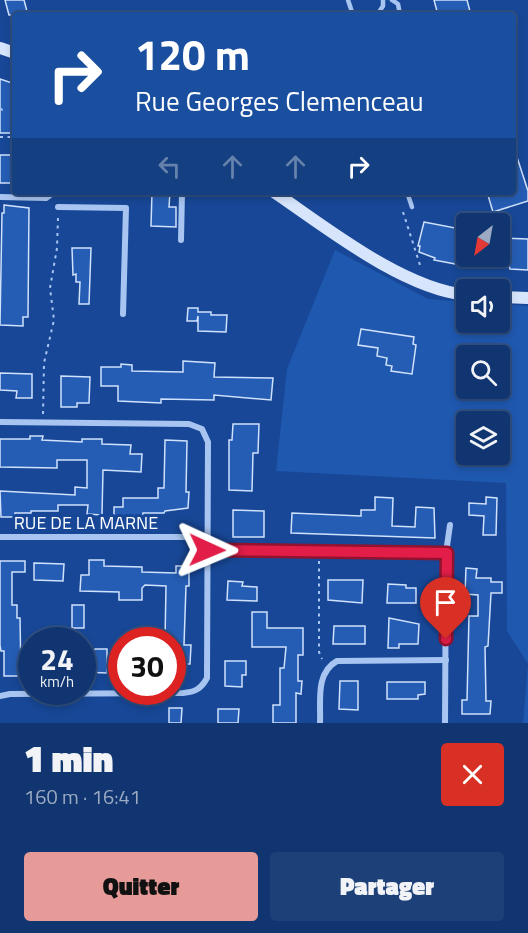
<!DOCTYPE html>
<html lang="fr">
<meta charset="utf-8">
<style>
:root{--surface:#113570;--page:#1e4078;--text:#f1f3f6;--muted:#9cabc3;--line:#305083;--accent:#e69b98}
body{margin:0;font-family:"Titillium Web",sans-serif;background:var(--page);color:var(--text);height:100vh;display:flex;flex-direction:column;font-size:22px;white-space:nowrap}
*{box-sizing:border-box;margin:0}
p{font-size:20px;color:var(--muted)}
.icon{flex:none;width:33px;height:33px;fill:none;stroke:currentColor;stroke-width:2;stroke-linecap:round;stroke-linejoin:round}
.map{position:relative;height:723px;overflow:hidden}
.panel{display:flex;flex-direction:column;background:var(--surface);flex:1}
.panel>*{flex:none}
.top-card{position:absolute;left:12px;top:12px;width:504px;height:183px;border-radius:6px;box-shadow:0 3px 9px #0003,0 0 0 2px var(--line);background:#1a4fa0;color:#fff;overflow:hidden}
.needle{width:39px;rotate:211deg}
.buttons{position:absolute;left:456px;top:213px;display:grid;gap:12px}
.buttons a{display:grid;place-items:center;width:54px;height:54px;border-radius:6px;background:var(--surface);box-shadow:0 3px 9px #0003,0 0 0 2px var(--line);font-size:30px}
.speed{position:absolute;left:18px;top:627px;display:flex;gap:12px;font-size:30px;font-weight:700;text-align:center}
.speed>*{display:grid;place-content:center;width:78px;height:78px;border-radius:50%;background:var(--surface);box-shadow:0 3px 9px #0003,0 0 0 2px var(--line);line-height:1}
.speed small{font-size:15px;font-weight:400}
.speed .limit{border:9px solid #d22;background:#fff;color:#111}
.pin{position:absolute;display:grid;place-items:center;width:51px;height:51px;color:#fff;margin:-62px -26px;border-radius:50% 50% 50% 0;rotate:-45deg;box-shadow:0 0 6px #0007}
.pin .icon{rotate:45deg}
.me{position:absolute;width:66px;margin:-33px;rotate:91deg;stroke-linejoin:round;filter:drop-shadow(0 0 4px #0008)}
.turn{display:flex;align-items:center;gap:21px;height:126px;padding:0 24px;font-size:27px}
.turn .icon{width:78px;height:78px;stroke-width:2.5}
.turn b{display:block;font-size:42px;line-height:51px}
.lanes{display:flex;align-items:center;height:57px;padding:0 24px;background:#0003;justify-content:center;gap:30px;direction:ltr}
.lanes .off{opacity:.35}
.round{display:grid;place-items:center;flex:none;width:63px;height:63px;border-radius:6px;background:var(--page)}
.summary{display:flex;align-items:center;justify-content:space-between;height:102px;padding:0 24px}
h1{font-size:36px;font-weight:800;line-height:45px}
.action{display:flex;gap:12px;margin-top:auto;padding:12px 24px}
.action a{flex:1;height:69px;border-radius:6px;background:var(--accent);color:#111;font-size:24px;font-weight:800;line-height:69px;text-align:center}
.action a+a{background:var(--page);color:var(--text)}
.map>svg:first-child{display:block}
.green{fill:#1f58af;fill-rule:evenodd}
.building{fill:#255db4;stroke:#cfe1fc;stroke-width:1.5}
.lines{fill:none;stroke-linecap:round;stroke-linejoin:round}
.path{stroke:#a8c5f1;stroke-width:2;stroke-dasharray:3 4.5;stroke-linecap:butt}
.service{stroke:#a8c5f1;stroke-width:4.5}
.minor{stroke:#a8c5f1;stroke-width:6}
.secondary{stroke:#d7e5fc;stroke-width:12}
.route-casing{stroke:#92132f;stroke-width:15}
.route{stroke:#e11d48;stroke-width:10}
.labels{text-anchor:middle;dominant-baseline:central;stroke-width:6;stroke-linejoin:round;paint-order:stroke}
.street-label{font-size:18px;fill:#fff;stroke:#174796}
</style>
<div class="map">
<svg width="528" height="723" viewBox="0 0 528 723">
<rect width="100%" height="100%" fill="#174796"/>
<path class="green" d="M335,250L428,299L466,302V322H500V304L528,306V723H523L528,664L507,631L506,483L276,471L287,369ZM466,356H500V388H466ZM466,422H500V454H466Z"/>
<g class="building">
<polygon points="5,0 24,0 28,15 9,15"/>
<polygon points="434,0 467,0 471,15 438,15"/>
<polygon points="0,79 15,84 15,133 0,133"/>
<polygon points="515,151 528,191 528,201 493,212 487,192 513,192 513,152"/>
<rect x="0" y="155" width="15" height="28"/>
<polygon points="152,192 170,192 169,207 176,207 176,227 151,226"/>
<polygon points="4,205 29,208 28,317 23,317 23,326 0,325 2,213 4,213"/>
<polygon points="424,222 466,230 466,266 434,260 435,258 419,252 420,246 418,246"/>
<polygon points="501,238 528,239 528,270 510,269"/>
<polygon points="72,248 91,248 89,304 79,304 80,282 76,282 76,274 73,275"/>
<polygon points="188,308 198,308 198,312 211,312 211,315 227,315 226,332 198,331 198,316 197,321 187,321"/>
<polygon points="361,329 414,337 413,344 416,345 412,374 391,371 392,366 386,365 387,358 377,356 378,348 358,345"/>
<polygon points="183,361 215,363 214,377 273,378 271,400 214,395 214,400 161,399 161,403 118,401 118,386 101,386 101,367 121,367 121,364 132,365 132,371 183,372"/>
<polygon points="0,373 32,374 32,398 16,398 17,391 0,390"/>
<polygon points="61,376 90,377 89,403 77,403 77,407 61,407"/>
<polygon points="233,424 259,424 258,453 253,453 252,491 229,490 229,440 232,440"/>
<polygon points="30,436 43,436 42,440 82,442 82,439 102,439 102,444 131,445 130,454 142,454 141,472 103,470 102,515 87,514 88,505 58,505 58,511 31,511 31,513 15,513 15,517 1,517 0,491 75,495 75,487 87,488 87,460 57,460 57,468 0,467 0,439 30,439"/>
<polygon points="165,440 187,441 186,492 189,492 188,508 165,511 164,513 143,513 143,518 114,517 114,507 123,507 123,498 158,498 158,488 164,488"/>
<polygon points="375,497 393,498 392,526 415,527 416,507 434,508 435,538 291,533 292,513 361,516 361,510 375,510"/>
<polygon points="486,497 497,498 496,535 483,535 484,516 469,515 469,503 486,504"/>
<polygon points="233,510 264,511 264,537 233,537"/>
<polygon points="89,560 104,560 104,566 142,567 142,572 176,573 176,566 189,566 189,586 186,586 184,645 191,645 190,664 177,664 172,660 172,640 165,640 166,586 145,585 142,588 142,600 119,600 119,592 80,591 81,575 89,575"/>
<polygon points="0,561 25,561 25,572 12,572 12,605 17,605 17,618 20,618 21,676 4,676 4,651 1,651 0,645"/>
<polygon points="34,563 64,564 63,581 34,580"/>
<polygon points="466,568 477,569 476,578 491,578 491,582 502,582 502,593 491,593 488,646 485,647 486,701 491,701 490,714 462,714 462,700 467,700 469,616 478,616 478,595 465,594"/>
<polygon points="328,580 363,580 362,603 328,600"/>
<polygon points="228,581 243,582 242,586 257,587 257,601 227,600"/>
<polygon points="388,584 406,585 406,588 416,588 416,603 387,603"/>
<rect x="72" y="605" width="12" height="23"/>
<polygon points="252,612 267,612 267,628 303,628 303,655 298,655 298,681 302,681 301,694 296,693 296,723 273,723 273,705 280,705 280,668 284,668 286,647 252,647"/>
<polygon points="389,618 419,624 418,644 399,644 399,648 388,648"/>
<polygon points="334,626 365,626 365,644 333,644"/>
<polygon points="95,649 107,649 107,673 82,672 82,654 86,655 86,651 94,651"/>
<polygon points="225,661 246,661 246,675 242,675 242,687 225,686"/>
<polygon points="340,681 358,681 358,710 339,709"/>
<polygon points="387,682 425,682 425,694 418,695 418,699 387,699"/>
<polygon points="169,708 182,708 181,723 169,723"/>
<polygon points="218,709 239,709 238,723 218,723"/>
</g>
<g class="lines">
<g class="path">
<polyline points="0,108 2,110 0,111"/>
<polyline points="0,137 15,137"/>
<polyline points="403,212 420,265 419,269"/>
<polyline points="474,286 492,287"/>
<polyline points="43,414 44,363 54,320 50,288 57,248 58,218"/>
<polyline points="319,561 319,652 322,659"/>
</g>
<g class="service">
<polyline points="348,0 353,15"/>
<polyline points="392,0 398,4 400,15"/>
<polyline points="377,15 383,6 383,0"/>
<polyline points="407,192 412,207"/>
</g>
<g class="minor">
<polyline points="0,197 46,198 54,192"/>
<polyline points="58,207 126,208 123,314"/>
<polyline points="181,240 182,192"/>
<path d="M0,422L189,424L202,429L208,442L207,678C201,689 195,692 183,693L10,694L0,696"/>
<polyline points="0,537 208,537"/>
<polyline points="207,551 446,553 445,723"/>
<polyline points="446,553 450,525"/>
<path d="M320,723C321,702 315,673 337,661L446,660"/>
</g>
<g class="secondary">
<polyline points="0,48 15,53"/>
<path d="M274,192C327,228 402,288 466,295"/>
<polyline points="500,297 528,298"/>
</g>
</g>
<g class="lines">
<defs>
<polyline id="route" points="207,550 447,553 446,639"/>
</defs>
<use href="#route" class="route-casing"/>
<use href="#route" class="route"/>
</g>
<g class="labels">
<g class="street-label">
<text x="86" y="522">RUE DE LA MARNE</text>
</g>
</g>
</svg>
<div class="buttons">
<a><svg class="needle" viewBox="-14 -14 28 28"><path d="M0-13l5 13h-10z" fill="#e53935"/><path d="M0 13l5-13h-10z" fill="#9cabc3"/></svg></a>
<a><svg class="icon" aria-label="sound" viewBox="0 0 24 24"><path d="M4 9h4l5-4v14l-5-4H4zM17 9q2 3 0 6"/></svg></a>
<a><svg class="icon" aria-label="search" viewBox="0 0 24 24"><circle cx="10" cy="10" r="6"/><path d="M15 15l6 6"/></svg></a>
<a><svg class="icon" aria-label="layers" viewBox="0 0 24 24"><path d="M12 4l9 5-9 5-9-5zM3 14l9 5 9-5"/></svg></a>
</div>
<div class="speed"><div>24<small>km/h</small></div><div class="limit">30</div></div>
<div class="pin" style="left:446px;top:639px;background:#d93025"><svg class="icon" aria-label="arrive" viewBox="0 0 24 24"><path d="M6 21V4h12l-3 4 3 4H6"/></svg></div>
<svg class="me" style="left:207px;top:550px" viewBox="-20 -20 40 40"><path d="M0-17L14 15 0 8-14 15z" fill="#e11d48" stroke="#fff" stroke-width="4"/></svg>
<div class="top-card">
<div class="turn"><svg class="icon" aria-label="right" viewBox="0 0 24 24"><path d="M7 20v-9h11M14 6l5 5-5 5"/></svg><div><b>120 m</b>Rue Georges Clemenceau</div></div>
<div class="lanes"><svg class="icon off" aria-label="left" viewBox="0 0 24 24"><path d="M17 20v-9H6M10 6l-5 5 5 5"/></svg><svg class="icon off" aria-label="ahead" viewBox="0 0 24 24"><path d="M12 20V5M6 11l6-6 6 6"/></svg><svg class="icon off" aria-label="ahead" viewBox="0 0 24 24"><path d="M12 20V5M6 11l6-6 6 6"/></svg><svg class="icon" aria-label="right" viewBox="0 0 24 24"><path d="M7 20v-9h11M14 6l5 5-5 5"/></svg></div>
</div>
</div>
<section class="panel">
<div class="summary"><div><h1>1 min</h1><p>160 m · 16:41</p></div><a class="round" style="background:#d93025;color:#fff"><svg class="icon" aria-label="close" viewBox="0 0 24 24"><path d="M6 6l12 12M18 6L6 18"/></svg></a></div>
<div class="action"><a>Quitter</a><a>Partager</a></div>
</section>
